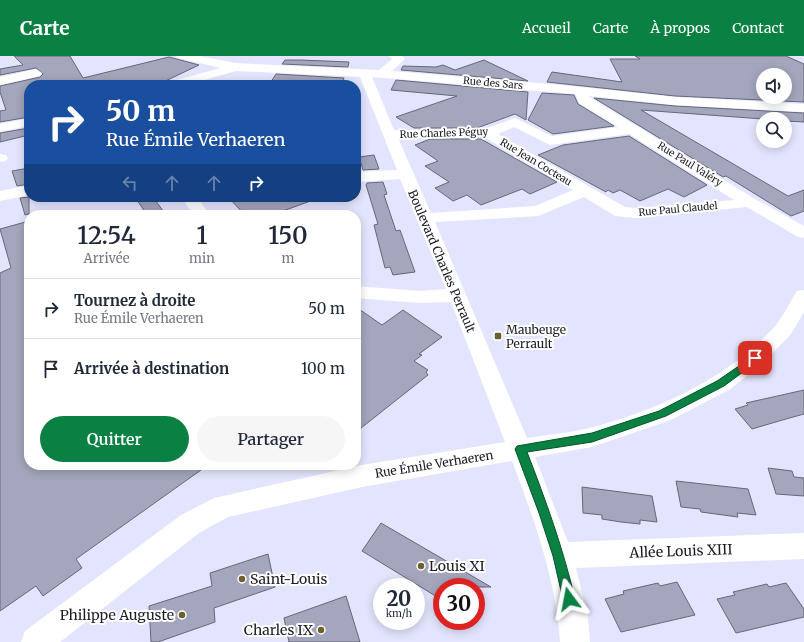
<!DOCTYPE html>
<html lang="fr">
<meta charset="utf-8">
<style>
:root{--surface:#fff;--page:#f6f6f7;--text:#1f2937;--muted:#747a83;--line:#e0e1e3;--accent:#0b8043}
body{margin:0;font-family:Merriweather,serif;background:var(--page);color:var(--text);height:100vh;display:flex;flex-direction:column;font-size:15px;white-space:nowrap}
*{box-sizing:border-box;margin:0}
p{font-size:13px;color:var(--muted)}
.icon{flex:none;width:22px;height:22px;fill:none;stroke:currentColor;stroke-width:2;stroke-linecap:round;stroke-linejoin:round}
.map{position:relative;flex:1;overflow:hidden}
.panel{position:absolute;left:24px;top:154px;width:337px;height:260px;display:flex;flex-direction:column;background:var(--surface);border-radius:16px;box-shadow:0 2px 10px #0003}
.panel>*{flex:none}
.banner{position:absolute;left:24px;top:24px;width:337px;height:122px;border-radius:16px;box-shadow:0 2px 10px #0003;background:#1a4fa0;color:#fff;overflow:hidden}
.fabs{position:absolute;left:756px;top:12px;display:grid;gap:8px}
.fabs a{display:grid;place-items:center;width:36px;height:36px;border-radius:50%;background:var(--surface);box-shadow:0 2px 10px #0003;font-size:20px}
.speed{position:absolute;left:373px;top:522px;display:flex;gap:8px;font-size:20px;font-weight:700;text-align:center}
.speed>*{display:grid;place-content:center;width:52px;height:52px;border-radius:50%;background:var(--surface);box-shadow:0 2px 10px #0003;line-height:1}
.speed small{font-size:10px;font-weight:400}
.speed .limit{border:6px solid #d22;background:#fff;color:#111}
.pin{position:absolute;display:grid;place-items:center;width:34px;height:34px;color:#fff;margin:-17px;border-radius:8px;box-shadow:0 2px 6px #0006}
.me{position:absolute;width:44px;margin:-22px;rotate:347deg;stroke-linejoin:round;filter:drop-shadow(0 0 3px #0008)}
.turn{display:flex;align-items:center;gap:14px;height:84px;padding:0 16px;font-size:18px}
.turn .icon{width:52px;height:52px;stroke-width:2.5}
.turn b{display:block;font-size:28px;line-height:34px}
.lanes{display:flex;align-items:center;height:38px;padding:0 16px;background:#0003;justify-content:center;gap:20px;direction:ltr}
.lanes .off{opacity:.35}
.eta{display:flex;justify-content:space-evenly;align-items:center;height:68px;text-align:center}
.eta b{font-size:24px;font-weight:600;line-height:28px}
.action{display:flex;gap:8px;margin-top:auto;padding:8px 16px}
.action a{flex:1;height:46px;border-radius:24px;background:var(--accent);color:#fff;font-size:16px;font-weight:600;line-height:46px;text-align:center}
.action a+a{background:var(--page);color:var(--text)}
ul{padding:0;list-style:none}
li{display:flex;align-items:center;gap:12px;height:60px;padding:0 16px;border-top:1px solid var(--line)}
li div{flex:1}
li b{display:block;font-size:15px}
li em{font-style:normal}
header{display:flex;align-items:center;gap:24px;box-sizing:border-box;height:56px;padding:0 20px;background:var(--accent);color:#fff}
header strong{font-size:19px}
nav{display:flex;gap:22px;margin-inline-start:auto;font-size:14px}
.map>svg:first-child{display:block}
.building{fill:#a3a6bc;stroke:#64687c;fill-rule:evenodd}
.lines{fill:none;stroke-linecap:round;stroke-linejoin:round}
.street{fill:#fff;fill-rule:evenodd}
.route{fill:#0b8043;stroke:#07532c}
.poi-dot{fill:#6d612e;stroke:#fff;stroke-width:1.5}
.labels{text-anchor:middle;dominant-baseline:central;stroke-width:4;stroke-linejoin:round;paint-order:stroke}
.far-street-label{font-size:10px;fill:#1b1c24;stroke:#fff}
.street-label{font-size:12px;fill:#1b1c24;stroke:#fff}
.poi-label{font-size:12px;fill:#1b1c24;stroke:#fff;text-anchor:start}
.near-street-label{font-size:14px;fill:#1b1c24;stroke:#fff}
.near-poi-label{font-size:14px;fill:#1b1c24;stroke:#fff;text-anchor:start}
</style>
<header>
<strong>Carte</strong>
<nav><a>Accueil</a><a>Carte</a><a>À propos</a><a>Contact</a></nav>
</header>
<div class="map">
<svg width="804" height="586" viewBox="0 0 804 586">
<rect width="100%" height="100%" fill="#e2e5fd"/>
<g class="building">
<polygon points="14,0 70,0 83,22 169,1 199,9 157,29 29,29 29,61 0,66 0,55 6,54 0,36 0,30 40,21 43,18 36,12 0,19 0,13 23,9"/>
<path d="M635,0H786L804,8V46L675,40L547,26L552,16L622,26L610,3H640ZM763,19H785V41H763Z"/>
<polygon points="285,4 301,4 349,6 348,11 282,8"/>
<polygon points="484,4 528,25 401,14 403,10 436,11 443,9 455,14"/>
<polygon points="276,18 344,22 342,29 269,29"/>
<polygon points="396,24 528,36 526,64 515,58 477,72 414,72 396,61 457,40 391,34"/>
<polygon points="542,37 574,39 578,48 614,70 553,78 528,64"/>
<polygon points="594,42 675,50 804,57 804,66 785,65 785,63 763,63 641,54 788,140 804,134 804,155 791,160 726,120 723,121"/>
<polygon points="29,72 29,79 0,86 0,77"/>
<polygon points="629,80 707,129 684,141 668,133 640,145 620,134 613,137 608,134 606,136 538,99 563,89"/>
<polygon points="430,83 481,83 557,126 530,138 522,133 481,149 467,139 453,145 435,132 449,126 425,110 438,105 415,89"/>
<polygon points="374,99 379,113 363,114 359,101"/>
<polygon points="29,112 29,128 17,130 12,115"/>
<polygon points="383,126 387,138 384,139 396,175 400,174 415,216 393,219 390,211 385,212 374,169 378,168 366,129 367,127"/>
<polygon points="29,141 29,158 25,159 20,142"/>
<polygon points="135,141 153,141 166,159 147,159"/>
<polygon points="228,141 316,141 316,143 272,159 245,159"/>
<polygon points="29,165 29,409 208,409 76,503 82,512 43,540 36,530 0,555 0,217 11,212 0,173"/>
<polygon points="356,251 382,269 403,254 442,281 419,298 422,299 414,305 428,314 426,316 428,319 356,376"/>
<polygon points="804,334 804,358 779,365 752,373 735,353 748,349 746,347"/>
<polygon points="768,412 792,415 794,421 804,422 804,440 776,438"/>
<polygon points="676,425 748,433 756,459 737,457 738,461 701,456 700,453 681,451"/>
<polygon points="582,431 652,440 657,466 640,464 640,468 621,466 602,463 602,459 583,457"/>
<polygon points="381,467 491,531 442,531 442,544 362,495"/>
<polygon points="268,498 275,531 214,552 215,566 158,586 151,586 149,550 212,530 210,517"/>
<polygon points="677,526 695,559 621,576 605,543 624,538 623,535 658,527 660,530"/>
<polygon points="786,527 804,553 804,561 736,577 717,543 735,539 733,536 767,528 769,531"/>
<polygon points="346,540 360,586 289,586 284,562"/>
</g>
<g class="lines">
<g class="street">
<path d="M176,0H199L236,7L379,14L392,3L389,0H402L405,3L392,15L562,29L675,41L804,48V56L675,49L588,40L755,143L804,170V182L798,181L747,151L636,162L615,160L584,141L538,160L435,166L527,382C549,378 572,377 593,371C661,353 729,322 776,269C784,259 790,246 797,235L804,234V256L791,278L763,307L729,334L671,364L592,391L535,401L568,486L804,477V503L576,512L588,561L590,586H560C556,523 534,463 512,405L362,431L228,461L199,477L60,586H21L25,575L181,459L214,442L362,409L505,386L451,246L419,247L356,242V230L419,235L446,233L400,123L356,126V116L397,114L360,21L236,15L187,29H167L169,26L221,12L178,2ZM372,21L575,38L579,47L618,71L552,80L515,62L485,73L394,74ZM514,71L550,89L629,78L734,144L636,152L625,151L498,78ZM484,81L573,134L535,150L431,157L398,82Z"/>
<polygon points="36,13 42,17 40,20 0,29 0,21"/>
<polygon points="29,62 29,70 0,76 0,68"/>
<polygon points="0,98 6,99 8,102 6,105 0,106"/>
<polygon points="29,129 29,139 0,145 0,135"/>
<polygon points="181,141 197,141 210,159 194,159"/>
</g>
</g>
<path class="route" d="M755,299L759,302L758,305L724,330L666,360L592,386L527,396C546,445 563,492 575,543L573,548L569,550L564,548L553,500L539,457L515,393L517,390L592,377L659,355L717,325Z"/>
<g class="poi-dot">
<rect x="494" y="276" width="8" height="8" rx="2"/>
<circle cx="421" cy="510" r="4"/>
<circle cx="242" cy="523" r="4"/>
<circle cx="182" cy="559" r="4"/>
<circle cx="321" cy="574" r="4"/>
</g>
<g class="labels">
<g class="far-street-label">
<text transform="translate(493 27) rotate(5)">Rue des Sars</text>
<text transform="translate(444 77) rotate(-2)">Rue Charles Péguy</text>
<text transform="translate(536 106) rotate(31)">Rue Jean Cocteau</text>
<text transform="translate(690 108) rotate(32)">Rue Paul Valéry</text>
<text transform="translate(678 153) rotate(-5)">Rue Paul Claudel</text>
</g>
<g class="street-label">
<text transform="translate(442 205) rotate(67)">Boulevard Charles Perrault</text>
<text transform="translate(434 408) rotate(-9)">Rue Émile Verhaeren</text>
</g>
<g class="poi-label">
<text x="506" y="273">Maubeuge<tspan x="506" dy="14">Perrault</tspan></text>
</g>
<g class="near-street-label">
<text transform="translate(681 495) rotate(-2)">Allée Louis XIII</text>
</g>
<g class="near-poi-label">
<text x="429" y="510">Louis XI</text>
<text x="250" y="523">Saint-Louis</text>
<text x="174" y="559" text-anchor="end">Philippe Auguste</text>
<text x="313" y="574" text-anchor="end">Charles IX</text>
</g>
</g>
</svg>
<div class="fabs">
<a><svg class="icon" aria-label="sound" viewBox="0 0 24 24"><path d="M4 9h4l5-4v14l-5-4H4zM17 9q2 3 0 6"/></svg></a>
<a><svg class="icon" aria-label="search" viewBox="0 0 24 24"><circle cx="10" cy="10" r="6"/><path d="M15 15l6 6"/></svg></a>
</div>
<div class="speed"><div>20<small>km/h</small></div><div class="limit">30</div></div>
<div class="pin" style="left:755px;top:302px;background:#d93025"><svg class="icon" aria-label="arrive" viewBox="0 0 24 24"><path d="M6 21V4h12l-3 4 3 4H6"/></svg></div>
<svg class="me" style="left:569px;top:543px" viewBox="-20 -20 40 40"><path d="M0-17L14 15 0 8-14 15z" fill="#0b8043" stroke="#fff" stroke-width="4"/></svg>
<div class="banner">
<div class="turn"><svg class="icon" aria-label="right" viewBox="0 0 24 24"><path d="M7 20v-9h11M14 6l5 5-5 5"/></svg><div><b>50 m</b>Rue Émile Verhaeren</div></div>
<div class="lanes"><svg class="icon off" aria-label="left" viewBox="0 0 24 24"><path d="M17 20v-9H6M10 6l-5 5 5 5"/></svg><svg class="icon off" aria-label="ahead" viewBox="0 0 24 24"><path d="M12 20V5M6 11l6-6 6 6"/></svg><svg class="icon off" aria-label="ahead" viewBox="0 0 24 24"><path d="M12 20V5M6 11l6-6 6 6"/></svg><svg class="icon" aria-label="right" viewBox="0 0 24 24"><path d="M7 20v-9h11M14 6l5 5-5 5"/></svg></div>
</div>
<section class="panel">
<div class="eta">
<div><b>12:54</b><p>Arrivée</p></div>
<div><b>1</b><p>min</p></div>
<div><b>150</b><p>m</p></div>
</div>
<ul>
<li><svg class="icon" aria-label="right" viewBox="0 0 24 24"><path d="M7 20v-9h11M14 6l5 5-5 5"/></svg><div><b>Tournez à droite</b><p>Rue Émile Verhaeren</p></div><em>50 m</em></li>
<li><svg class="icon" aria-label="arrive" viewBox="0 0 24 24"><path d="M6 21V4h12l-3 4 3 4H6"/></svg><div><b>Arrivée à destination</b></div><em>100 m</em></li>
</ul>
<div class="action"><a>Quitter</a><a>Partager</a></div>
</section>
</div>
